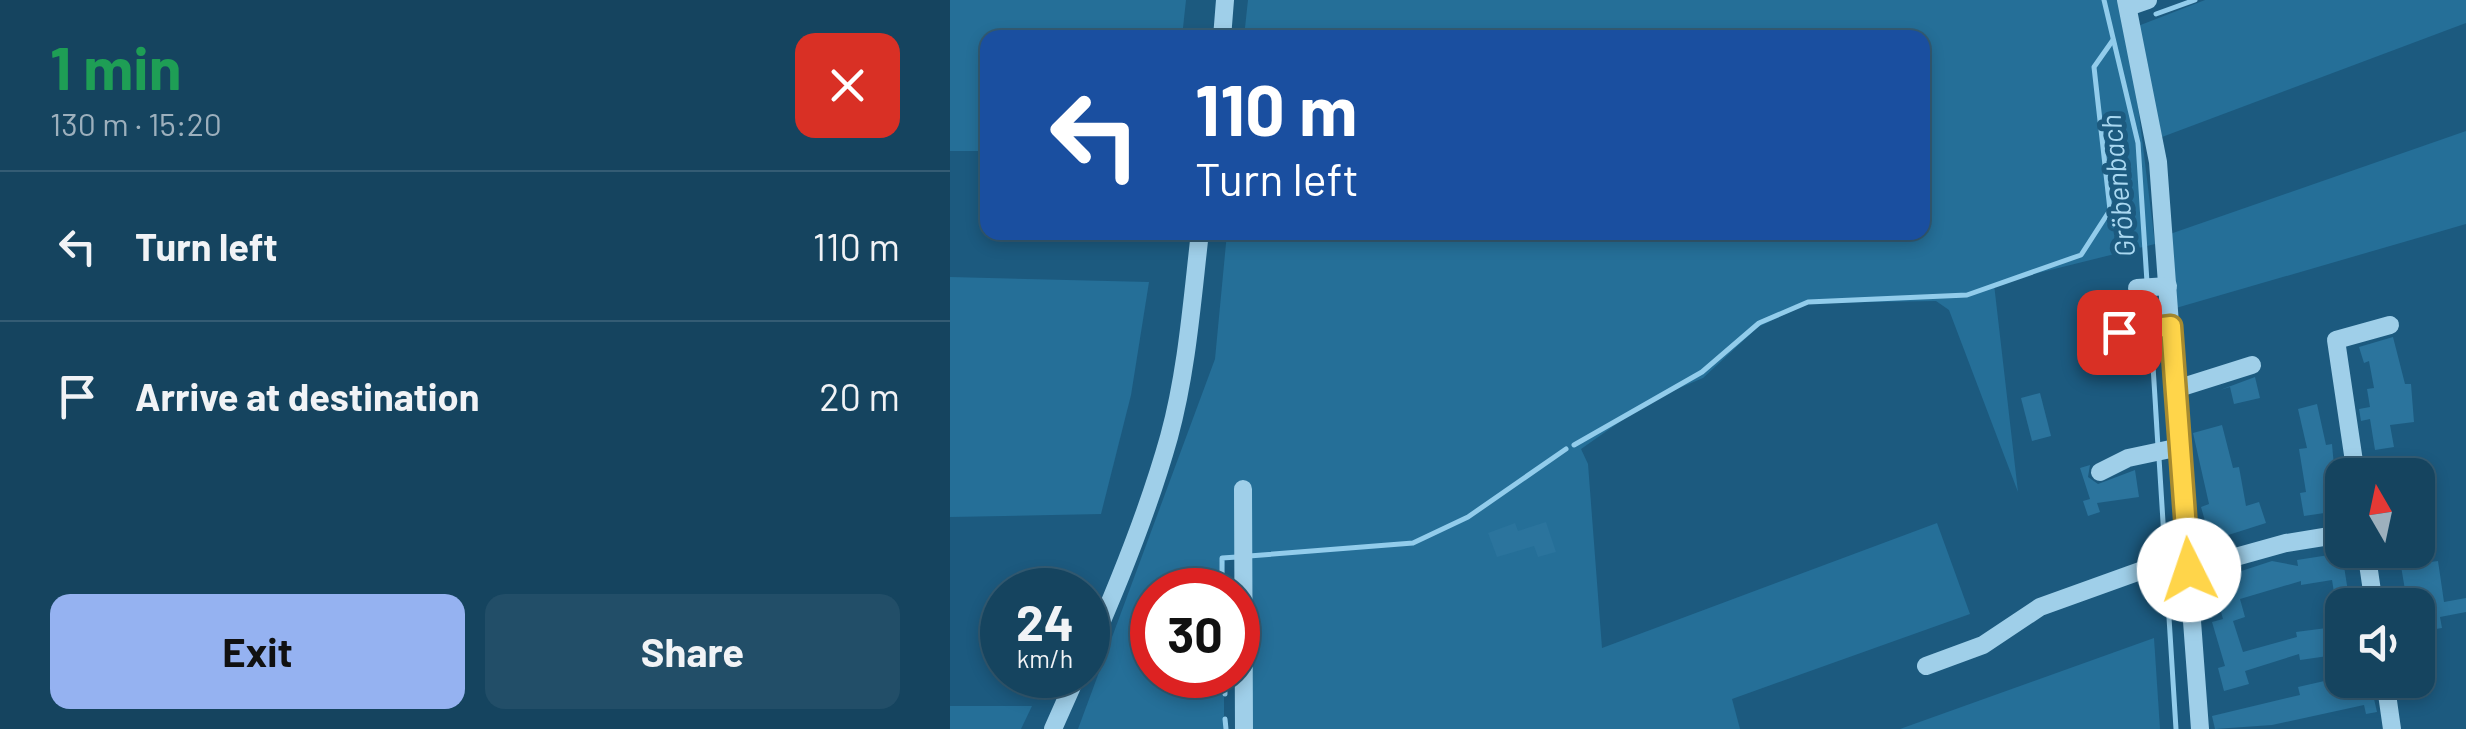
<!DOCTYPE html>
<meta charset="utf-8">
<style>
:root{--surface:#15445f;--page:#224e68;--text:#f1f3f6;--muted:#9db0bd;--line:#345c74;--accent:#95b2f1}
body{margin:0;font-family:Barlow,sans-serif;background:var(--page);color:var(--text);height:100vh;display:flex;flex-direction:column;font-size:38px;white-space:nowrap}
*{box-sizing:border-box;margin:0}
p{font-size:32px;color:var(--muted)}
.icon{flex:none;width:55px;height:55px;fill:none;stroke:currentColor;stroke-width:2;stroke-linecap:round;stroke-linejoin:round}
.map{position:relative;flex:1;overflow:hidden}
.sheet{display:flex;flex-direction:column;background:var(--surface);width:950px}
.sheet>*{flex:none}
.hud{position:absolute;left:30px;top:30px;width:950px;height:210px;border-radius:20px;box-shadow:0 5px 15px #0003,0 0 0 2px var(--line);background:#1a4fa0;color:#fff;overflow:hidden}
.needle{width:65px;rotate:351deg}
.controls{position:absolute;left:1375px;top:458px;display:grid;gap:20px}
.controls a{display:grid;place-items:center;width:110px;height:110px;border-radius:20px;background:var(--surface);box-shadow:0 5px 15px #0003,0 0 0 2px var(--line);font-size:50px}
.speed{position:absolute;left:30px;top:568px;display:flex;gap:20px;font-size:50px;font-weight:700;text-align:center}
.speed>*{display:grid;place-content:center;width:130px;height:130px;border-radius:50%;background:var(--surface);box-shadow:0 5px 15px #0003,0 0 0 2px var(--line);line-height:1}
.speed small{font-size:25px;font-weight:400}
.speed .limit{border:15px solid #d22;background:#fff;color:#111}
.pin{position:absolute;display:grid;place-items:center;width:85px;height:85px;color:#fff;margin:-42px;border-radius:20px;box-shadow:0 5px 15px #0006}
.me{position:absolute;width:110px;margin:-55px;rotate:356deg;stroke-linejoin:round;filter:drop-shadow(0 0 8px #0008)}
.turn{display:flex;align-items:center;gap:35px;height:210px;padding:0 50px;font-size:45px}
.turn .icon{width:130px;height:130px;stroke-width:2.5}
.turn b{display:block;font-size:70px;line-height:85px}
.round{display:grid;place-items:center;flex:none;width:105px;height:105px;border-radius:20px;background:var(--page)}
.head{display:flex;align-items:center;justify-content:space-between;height:170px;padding:0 50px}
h1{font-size:60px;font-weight:700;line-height:75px;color:#1e9e55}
.primary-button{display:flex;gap:20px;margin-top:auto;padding:20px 50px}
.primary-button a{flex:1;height:115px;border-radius:20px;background:var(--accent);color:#111;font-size:40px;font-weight:700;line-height:115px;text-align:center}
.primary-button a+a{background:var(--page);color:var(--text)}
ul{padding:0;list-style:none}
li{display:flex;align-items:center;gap:30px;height:150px;padding:0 50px;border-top:2px solid var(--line)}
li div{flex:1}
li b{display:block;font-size:38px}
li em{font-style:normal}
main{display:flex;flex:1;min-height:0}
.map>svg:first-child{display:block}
.green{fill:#256f98}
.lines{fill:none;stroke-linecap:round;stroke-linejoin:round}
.stream{stroke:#92cceb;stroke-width:5}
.building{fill:#2b749d}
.minor{stroke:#9fcfe9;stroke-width:18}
.route-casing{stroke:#a68a30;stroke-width:25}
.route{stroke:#ffd54a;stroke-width:18}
.labels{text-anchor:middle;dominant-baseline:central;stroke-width:10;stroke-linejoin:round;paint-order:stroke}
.water-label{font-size:28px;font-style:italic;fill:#aad8f1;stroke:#1c5a7f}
</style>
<main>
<section class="sheet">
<div class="head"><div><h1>1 min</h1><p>130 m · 15:20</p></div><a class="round" style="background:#d93025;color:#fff"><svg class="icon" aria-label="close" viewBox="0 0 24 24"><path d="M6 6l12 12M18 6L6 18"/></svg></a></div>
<ul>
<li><svg class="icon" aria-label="left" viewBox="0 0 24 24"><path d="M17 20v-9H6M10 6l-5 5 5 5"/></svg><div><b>Turn left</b></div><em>110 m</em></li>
<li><svg class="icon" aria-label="arrive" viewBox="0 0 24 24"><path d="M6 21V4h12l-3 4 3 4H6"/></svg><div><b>Arrive at destination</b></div><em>20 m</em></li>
</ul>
<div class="primary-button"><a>Exit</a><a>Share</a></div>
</section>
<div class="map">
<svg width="1516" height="729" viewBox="0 0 1516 729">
<rect width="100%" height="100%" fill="#1c5a7f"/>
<g class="green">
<polygon points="0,0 236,0 232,37 38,38 37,146 31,151 0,151"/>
<polygon points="298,0 1168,0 1186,90 1205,244 1044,284 1068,492 999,310 986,301 859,303 808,327 753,378 701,400 631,449 638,464 652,648 987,523 1020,614 782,699 790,729 297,729 302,560 275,559 274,590 202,590 202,675 274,675 274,729 128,729 265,359 277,233 972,232 972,38 294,37"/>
<polygon points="1255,0 1516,0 1516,23 1212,137 1188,26"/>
<polygon points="1516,131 1516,224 1226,308 1220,234"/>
<polygon points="0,277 199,282 181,395 151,514 0,517"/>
<polygon points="1204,638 1210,729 950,729"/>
<polygon points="0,706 82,706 71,729 0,729"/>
</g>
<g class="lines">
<g class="stream">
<polyline points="1154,0 1188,143 1197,282"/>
<polyline points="1206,14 1245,0"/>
<polyline points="1198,293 1200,322"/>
<polyline points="1201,333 1208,447"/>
<polyline points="624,445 752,372 809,323 858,302 1017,295 1131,255 1160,210 1144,67 1163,40"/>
<polyline points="1209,458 1226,729"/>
<polyline points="299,556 463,543 518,517 616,449"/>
<polyline points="272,590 272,558 287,557"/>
<polyline points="274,675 275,694"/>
<polyline points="275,719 276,729"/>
</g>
</g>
<g class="building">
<polygon points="1443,337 1455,384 1461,384 1464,422 1440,425 1444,447 1425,450 1420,419 1411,421 1409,409 1420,407 1417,389 1424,388 1419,361 1414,363 1409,347"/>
<polygon points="1305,377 1310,398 1284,404 1280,387 1270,390"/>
<polygon points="1090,393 1101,436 1082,441 1071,398"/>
<polygon points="1367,404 1376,445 1382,444 1388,511 1354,516 1350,493 1356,492 1349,449 1357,448 1348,409"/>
<polygon points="1272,425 1283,468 1289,467 1296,506 1309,502 1316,523 1272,537 1274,544 1255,550 1247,523 1255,521 1251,507 1259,504 1243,433"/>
<polygon points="1140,465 1138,477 1148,484 1185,470 1189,497 1147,503 1150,512 1138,516 1133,501 1140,499 1130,468"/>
<polygon points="596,522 606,552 588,557 584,546 547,557 538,533 565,523 568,531"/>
<polygon points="1392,553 1400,605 1386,605 1382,580 1351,585 1351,581 1290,599 1295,617 1283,621 1293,652 1347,637 1346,632 1392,626 1392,654 1350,660 1349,654 1295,671 1299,684 1274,691 1268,668 1275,666 1262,622 1273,619 1268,601 1282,596 1276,576 1322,561 1348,566 1347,560"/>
<polygon points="1488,561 1494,602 1516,598 1516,612 1490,617 1492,628 1468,632 1468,605 1446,605 1444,591 1455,590 1451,566"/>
<polygon points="1392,677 1405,680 1406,685 1420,681 1427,712 1416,714 1414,705 1322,725 1265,729 1262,716 1350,695 1348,687"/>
</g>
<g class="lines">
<g class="minor">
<polyline points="1176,0 1208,162 1250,729"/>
<polyline points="1178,7 1198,0"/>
<polyline points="272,38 275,0"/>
<polyline points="1187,288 1218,286"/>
<polyline points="1169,332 1221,326"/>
<polyline points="1226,389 1302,365"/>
<polyline points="1150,472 1178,458 1230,447"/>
<polyline points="1406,475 1386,340 1440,325"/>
<polyline points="293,489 294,729"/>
<polyline points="1416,550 1424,605"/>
<polyline points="1239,570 1336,543 1392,534"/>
<path d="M138,653C169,583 198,512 219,437C237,371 242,301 250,232"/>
<polyline points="976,666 1033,645 1090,607 1204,566 1238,561"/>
<polyline points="1435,680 1442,729"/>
<polyline points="103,729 127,675"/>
</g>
</g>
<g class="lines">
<defs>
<polyline id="route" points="1169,332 1221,326 1239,570"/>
</defs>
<use href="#route" class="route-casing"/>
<use href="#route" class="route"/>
</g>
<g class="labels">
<g class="water-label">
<text transform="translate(1167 186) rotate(-96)">Gröbenbach</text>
</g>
</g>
</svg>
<div class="controls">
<a><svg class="needle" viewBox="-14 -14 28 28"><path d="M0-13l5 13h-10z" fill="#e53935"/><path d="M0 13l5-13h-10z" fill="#9db0bd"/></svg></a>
<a><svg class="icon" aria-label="sound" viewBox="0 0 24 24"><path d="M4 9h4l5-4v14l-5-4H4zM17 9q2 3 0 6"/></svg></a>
</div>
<div class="speed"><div>24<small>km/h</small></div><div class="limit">30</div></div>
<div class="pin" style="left:1169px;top:332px;background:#d93025"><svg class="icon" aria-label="arrive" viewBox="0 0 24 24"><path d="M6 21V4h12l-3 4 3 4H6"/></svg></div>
<svg class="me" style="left:1239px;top:570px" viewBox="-20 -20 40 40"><circle r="19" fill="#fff"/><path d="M0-13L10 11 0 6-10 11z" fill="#ffd54a"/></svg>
<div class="hud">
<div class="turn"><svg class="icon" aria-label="left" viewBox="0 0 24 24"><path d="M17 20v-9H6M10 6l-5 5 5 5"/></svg><div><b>110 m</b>Turn left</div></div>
</div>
</div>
</main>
